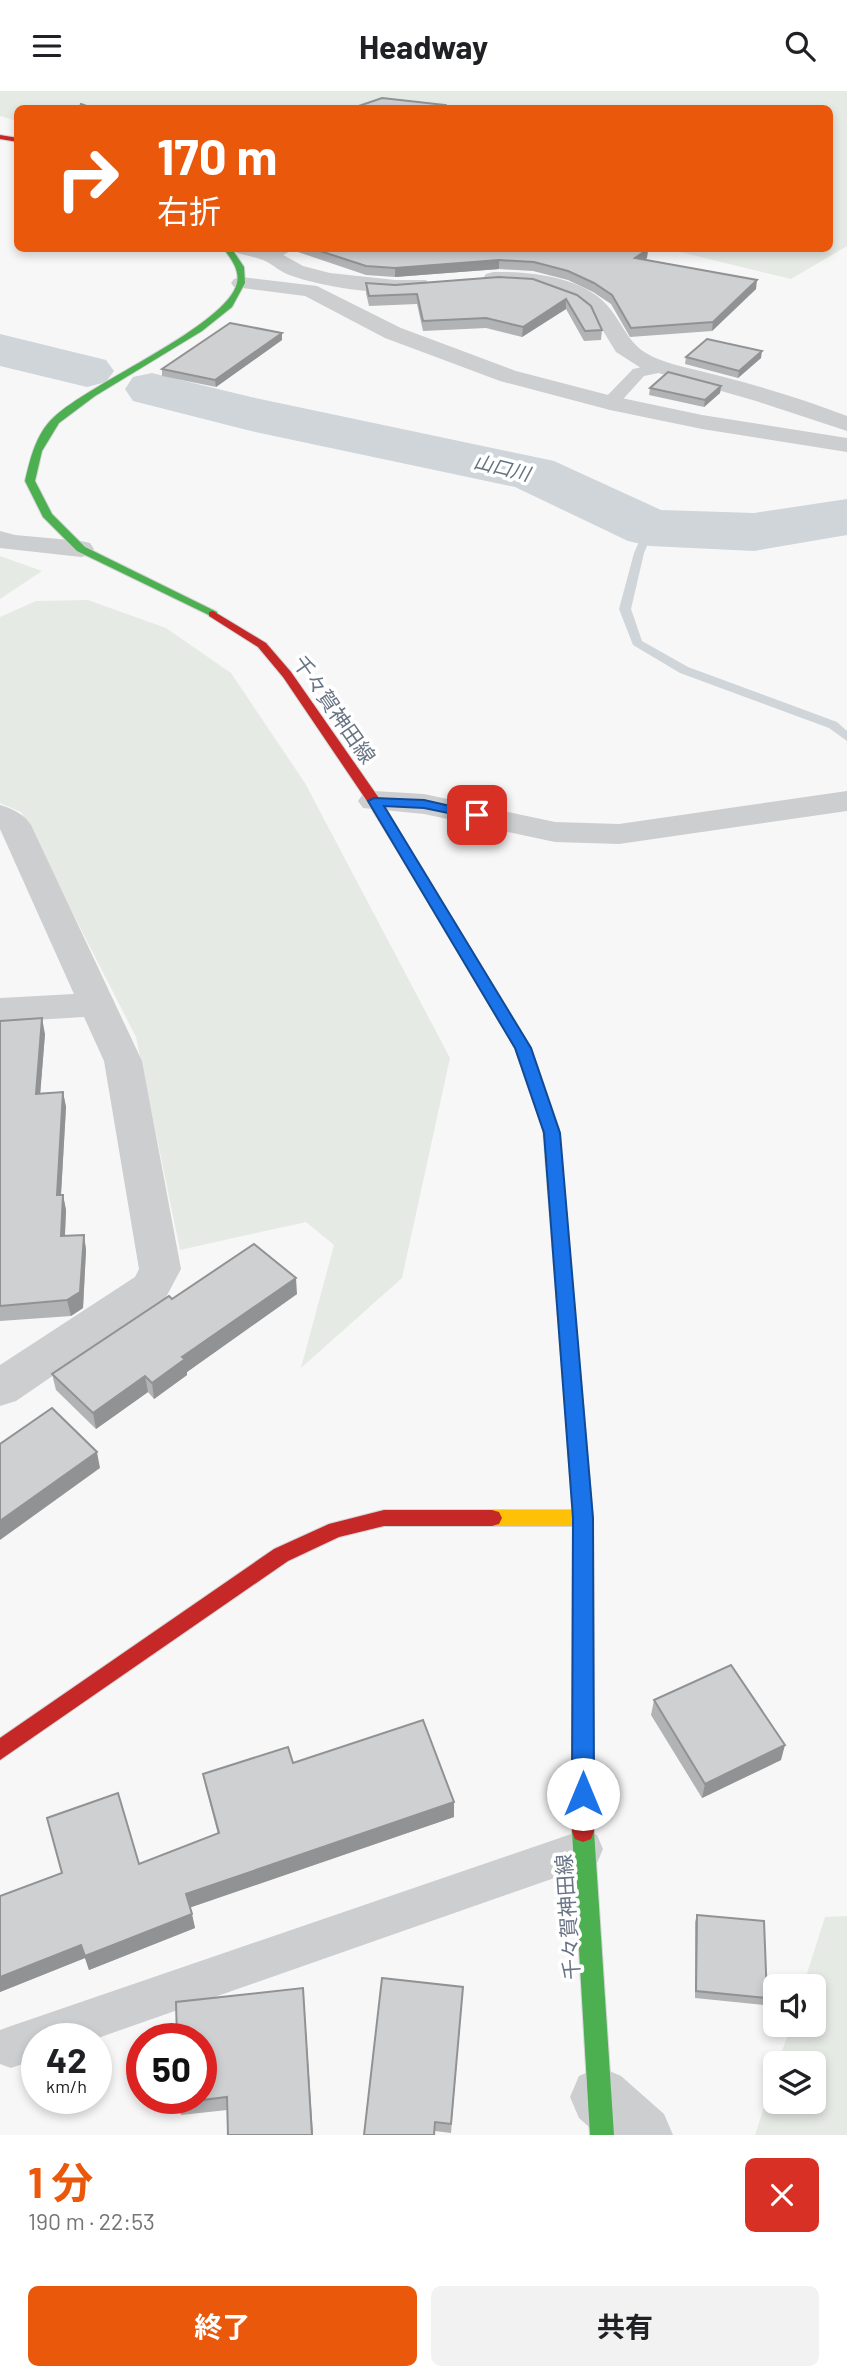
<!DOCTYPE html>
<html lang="ja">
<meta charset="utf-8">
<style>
:root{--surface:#fff;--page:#f2f2f2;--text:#202124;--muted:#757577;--accent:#ea580c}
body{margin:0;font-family:Barlow,"Noto Sans JP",sans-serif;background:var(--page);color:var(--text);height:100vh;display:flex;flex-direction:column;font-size:26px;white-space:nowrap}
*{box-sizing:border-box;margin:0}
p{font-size:23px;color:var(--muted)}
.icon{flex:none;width:38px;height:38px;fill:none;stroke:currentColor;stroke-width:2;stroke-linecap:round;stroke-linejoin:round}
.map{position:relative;height:2044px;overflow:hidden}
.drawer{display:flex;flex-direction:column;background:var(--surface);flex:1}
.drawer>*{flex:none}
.hud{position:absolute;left:14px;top:14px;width:819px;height:147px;border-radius:10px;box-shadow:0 4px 10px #0003;background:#ea580c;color:#fff;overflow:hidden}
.fabs{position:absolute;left:763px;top:1883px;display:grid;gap:14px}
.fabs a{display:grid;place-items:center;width:63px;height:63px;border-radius:10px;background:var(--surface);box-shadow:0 4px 10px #0003;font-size:35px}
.speed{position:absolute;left:21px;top:1932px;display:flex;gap:14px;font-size:35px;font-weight:700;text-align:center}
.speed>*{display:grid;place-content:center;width:91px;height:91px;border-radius:50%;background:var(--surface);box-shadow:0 4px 10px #0003;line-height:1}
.speed small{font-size:18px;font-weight:400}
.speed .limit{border:10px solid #d22;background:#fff;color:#111}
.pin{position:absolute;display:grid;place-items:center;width:60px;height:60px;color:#fff;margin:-30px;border-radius:14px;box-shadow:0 4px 10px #0006}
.me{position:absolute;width:77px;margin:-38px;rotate:0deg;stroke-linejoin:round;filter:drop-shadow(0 0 5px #0008)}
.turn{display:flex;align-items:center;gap:24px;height:147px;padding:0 28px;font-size:32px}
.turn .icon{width:91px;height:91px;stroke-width:2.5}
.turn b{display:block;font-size:49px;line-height:60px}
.round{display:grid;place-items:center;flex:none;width:74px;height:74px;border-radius:10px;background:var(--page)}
.overview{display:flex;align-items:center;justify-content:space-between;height:119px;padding:0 28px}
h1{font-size:42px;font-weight:700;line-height:52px;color:var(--accent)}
.button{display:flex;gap:14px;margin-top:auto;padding:14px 28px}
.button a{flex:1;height:80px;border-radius:10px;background:var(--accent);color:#fff;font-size:28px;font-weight:700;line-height:80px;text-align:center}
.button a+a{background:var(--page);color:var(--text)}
header{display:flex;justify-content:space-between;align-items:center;height:91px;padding:0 28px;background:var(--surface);font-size:32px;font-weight:700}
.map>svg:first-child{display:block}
.green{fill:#e6eae5}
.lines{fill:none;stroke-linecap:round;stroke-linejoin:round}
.stream{fill:#cfd5d9;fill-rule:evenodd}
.river{fill:#cfd5d9;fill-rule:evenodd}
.fast-casing{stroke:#d3d4d5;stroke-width:2}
.slow-casing{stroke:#d3d4d5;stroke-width:2}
.jam-casing{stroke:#d3d4d5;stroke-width:2}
.lane{fill:#cdced0;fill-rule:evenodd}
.street{fill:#cdced0;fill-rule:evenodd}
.fast{fill:#4caf50;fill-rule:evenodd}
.slow{fill:#ffc107;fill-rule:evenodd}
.jam{fill:#c62828;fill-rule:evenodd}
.wall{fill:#b2b3b5}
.shaded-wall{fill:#919293}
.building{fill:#cfd0d2;stroke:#919293;stroke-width:2}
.route{fill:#1a73e8;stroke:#114b97;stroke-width:2}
.labels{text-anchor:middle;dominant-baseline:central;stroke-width:7;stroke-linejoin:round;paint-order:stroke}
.far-water-label{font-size:19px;font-style:italic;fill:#657580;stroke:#fff}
.street-label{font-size:21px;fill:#697485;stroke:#fff}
</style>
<header><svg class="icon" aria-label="menu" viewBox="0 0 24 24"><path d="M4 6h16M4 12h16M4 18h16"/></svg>Headway<svg class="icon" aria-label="search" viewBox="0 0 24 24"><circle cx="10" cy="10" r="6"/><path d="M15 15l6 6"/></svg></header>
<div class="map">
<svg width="847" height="2044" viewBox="0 0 847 2044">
<rect width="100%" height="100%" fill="#f7f7f7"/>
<g class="green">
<polygon points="0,0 847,0 847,155 791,188 676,160 675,158 830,158 830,18 458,18 390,10 364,18 242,18 221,14 191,18 18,18 17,30 0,25"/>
<polygon points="0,465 42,480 0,508"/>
<polygon points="88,509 166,537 231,582 305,692 450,967 402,1187 301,1277 334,1154 306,1131 180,1159 136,946 21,721 0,712 0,526 36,510"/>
<polygon points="847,1825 847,2044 755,2044 775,1982 775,2011 814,2011 814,1972 778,1972 791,1934 814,1934 814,1895 803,1895 825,1826"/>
</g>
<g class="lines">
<polygon class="stream" points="646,435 655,437 644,462 631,518 642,550 688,576 837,631 847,640 847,650 829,637 680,582 633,554 619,518 634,462"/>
<g class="river">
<polygon points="0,243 106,269 114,280 106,291 87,296 0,275"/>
<polygon points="152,282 251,306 554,370 661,419 754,422 847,408 847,444 754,460 650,455 628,450 515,396 251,340 133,310 125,298 133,286"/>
</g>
<defs>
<g id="fast">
<path d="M224,158H232L244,176L245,192L232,216L202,240L95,305L59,332L42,360L35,390L52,423L85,456L217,521V525L213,526L77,460L43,426L25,390C30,368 36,343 53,327C89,292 227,235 237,192C240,179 231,168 224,158Z"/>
<polygon points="551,1032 559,1038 582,1302 579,1307 573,1309 567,1307 564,1302 543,1038"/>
<polygon points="583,1729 591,1732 594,1740 614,2044 590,2044 572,1740 575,1732"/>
</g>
<g id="slow">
<polygon points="425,790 432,794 531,957 559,1038 557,1042 545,1042 543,1038 515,957 418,794"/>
<polygon points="492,1419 583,1419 590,1421 593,1427 590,1433 583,1435 492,1435 485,1433 482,1427 485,1421"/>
</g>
<g id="jam">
<polygon points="0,44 18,47 18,51 0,48"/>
<polygon points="213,520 266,552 291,581 381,710 432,794 430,797 420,797 367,710 283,586 258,556 209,525 209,521"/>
<polygon points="573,1295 579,1297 582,1302 593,1427 594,1740 591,1748 583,1751 575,1748 572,1740 573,1427 564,1302 567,1297"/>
<polygon points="384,1419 492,1419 499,1421 502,1427 499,1433 492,1435 384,1435 339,1446 288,1470 0,1669 0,1647 274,1458 329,1433"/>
</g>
</defs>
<use href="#fast" class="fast-casing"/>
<use href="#slow" class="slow-casing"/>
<use href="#jam" class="jam-casing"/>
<g class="lane">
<polygon points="276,158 294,158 276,168 266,168 264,165"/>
<polygon points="662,272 670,277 668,280 644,285 616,316 604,316 602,312 604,308 633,278"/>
<polygon points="583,1739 597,1744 603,1758 597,1772 583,1777 95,1948 37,1948 37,1968 11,1977 0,1973 0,1939 11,1935"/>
</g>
<g class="street">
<path d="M234,158H266L278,161L303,175L330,182L395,189H426L429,193L426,197C389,207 328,197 292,185C281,182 273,173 263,169C255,166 245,164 237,162Z"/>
<path d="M493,181C531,180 587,186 611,219C628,241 629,256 658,268C678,276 699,279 720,285C763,296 805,309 847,325V340L756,310L641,277L616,261L594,225L574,209L536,196L486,191L483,187L486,183Z"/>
<polygon points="241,186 317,195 401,237 516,280 612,305 702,324 847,347 847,361 702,338 610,319 500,290 385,247 305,205 234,196 231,192 234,188"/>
<polygon points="0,440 15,444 81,450 90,452 94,458 90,464 81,466 0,457"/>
<polygon points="374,700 424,703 555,731 619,733 847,700 847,720 619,753 555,751 424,723 363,717 358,710 363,703"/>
<path d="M0,714C13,718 24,723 31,734L142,970L181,1178L165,1208L16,1310L0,1315V1274L135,1186L139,1178L104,970L84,926L0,931V907L74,903L0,738Z"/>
<polygon points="600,1976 621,1985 664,2023 673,2044 598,2044 579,2027 570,2006 579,1985"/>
</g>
<use href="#fast" class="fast"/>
<use href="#slow" class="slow"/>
<use href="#jam" class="jam"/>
</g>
<g class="wall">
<polygon points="295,158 648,158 647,167 645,169 756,198 712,240 630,246 611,213 593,201 568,189 533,180 499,178 395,186 366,184 295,160"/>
<polygon points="366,192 577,204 602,239 601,249 584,250 566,218 522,246 486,237 423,240 417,213 369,215 366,202"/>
<polygon points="282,249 216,296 162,285 162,278"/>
<polygon points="686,266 761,267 738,287 685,273"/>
<polygon points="721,295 720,302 704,316 649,304 650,297"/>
<polygon points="0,930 45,943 40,1002 63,1001 66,1016 61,1104 63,1104 66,1119 65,1145 84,1144 86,1159 83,1217 71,1225 0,1230"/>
<polygon points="297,1203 187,1281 187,1284 154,1308 148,1301 96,1338 56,1299 52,1283 172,1208"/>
<polygon points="654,1609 781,1669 702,1707 651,1624"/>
<polygon points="293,1672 454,1711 454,1726 190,1816 195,1837 89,1879 85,1867 0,1901 0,1805 139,1773 218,1743 206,1698 203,1683"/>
<polygon points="697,1824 767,1907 764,1914 695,1907 695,1831"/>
<polygon points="463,1896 451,2042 435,2040 435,2044 364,2044"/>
<polygon points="303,1897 304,1910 227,2019 181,2024 178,2012"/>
</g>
<g class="shaded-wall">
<polygon points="648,158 647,167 634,176 635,167"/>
<polygon points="499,169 499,178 395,186 395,177"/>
<polygon points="757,189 756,198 712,240 713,231"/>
<polygon points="566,208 566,218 522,246 523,236"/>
<polygon points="282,242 282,249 216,296 215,289"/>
<polygon points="762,260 761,267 738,287 739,280"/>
<polygon points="721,295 720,302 704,316 705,309"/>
<polygon points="42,927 45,943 39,1018 36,1003"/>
<polygon points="63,1001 66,1016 60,1120 57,1104"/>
<polygon points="63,1104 66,1119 64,1161 61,1145"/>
<polygon points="84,1144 86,1159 83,1217 71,1225 67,1209"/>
<polygon points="296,1187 297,1203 187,1281 187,1284 154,1308 152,1292 182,1266"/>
<polygon points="145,1285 148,1301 96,1338 93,1322"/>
<polygon points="97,1361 100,1377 0,1449 0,1430"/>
<polygon points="785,1654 781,1669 702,1707 705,1693"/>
<polygon points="454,1711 454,1726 189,1817 186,1803"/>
<polygon points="192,1823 195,1837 89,1879 85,1867 0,1901 0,1886 81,1854"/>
<polygon points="303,1897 304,1910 313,2044 312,2044"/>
</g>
<g class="building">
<polygon points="382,7 445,14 441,18 350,18"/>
<polygon points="81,13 95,18 79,18"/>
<polygon points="314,158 648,158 635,167 757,189 713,231 631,237 612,204 594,192 568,180 534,171 499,169 395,177 366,175"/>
<polygon points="499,186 533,188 577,204 591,215 602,239 585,240 566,208 523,236 486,227 423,230 417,203 369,205 366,192 395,194"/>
<polygon points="230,232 282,242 215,289 162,278"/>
<polygon points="707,248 762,260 739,280 686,266"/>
<polygon points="668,281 721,295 705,309 650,297"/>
<polygon points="42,927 36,1003 63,1001 57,1104 63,1104 61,1145 84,1144 80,1201 67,1209 0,1215 0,930"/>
<polygon points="254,1153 296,1187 182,1266 185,1268 152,1292 145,1285 93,1322 52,1283 169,1205 172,1208"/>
<polygon points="52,1317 97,1361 0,1430 0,1353"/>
<polygon points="731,1574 785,1654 705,1693 654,1609"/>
<polygon points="423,1629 454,1711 186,1803 192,1823 85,1865 81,1854 0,1886 0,1805 62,1782 47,1727 118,1702 139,1773 219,1742 203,1683 288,1656 293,1672"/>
<polygon points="697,1824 764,1830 767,1907 696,1900"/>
<polygon points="382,1887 463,1896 451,2033 435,2031 434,2044 364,2044"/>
<polygon points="303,1897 312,2044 228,2044 227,2006 178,2012 178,2007 201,2007 201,1948 177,1948 176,1911"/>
</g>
<polygon class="route" points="374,707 424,709 481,722 483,724 477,728 424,717 384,715 531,957 560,1042 593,1427 594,1703 590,1710 583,1713 575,1710 572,1703 573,1427 544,1042 515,957 368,710"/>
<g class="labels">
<g class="far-water-label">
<text transform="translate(502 376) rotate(14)">山口川</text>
</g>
<g class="street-label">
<text transform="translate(335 618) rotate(55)">千々賀神田線</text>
<text transform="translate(567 1826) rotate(-94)">千々賀神田線</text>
</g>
</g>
</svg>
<div class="fabs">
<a><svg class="icon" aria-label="sound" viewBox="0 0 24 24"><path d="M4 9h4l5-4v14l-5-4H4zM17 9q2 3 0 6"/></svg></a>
<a><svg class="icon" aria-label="layers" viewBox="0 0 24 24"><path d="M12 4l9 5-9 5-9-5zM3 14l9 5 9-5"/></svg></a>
</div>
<div class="speed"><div>42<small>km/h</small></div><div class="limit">50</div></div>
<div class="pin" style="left:477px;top:724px;background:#d93025"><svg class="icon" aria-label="arrive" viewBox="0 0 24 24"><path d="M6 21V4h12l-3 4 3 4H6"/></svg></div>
<svg class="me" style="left:583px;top:1703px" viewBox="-20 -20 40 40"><circle r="19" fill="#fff"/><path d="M0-13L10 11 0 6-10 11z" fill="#1a73e8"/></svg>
<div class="hud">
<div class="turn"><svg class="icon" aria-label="right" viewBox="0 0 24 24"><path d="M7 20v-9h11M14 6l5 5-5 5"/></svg><div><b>170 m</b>右折</div></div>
</div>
</div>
<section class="drawer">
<div class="overview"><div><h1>1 分</h1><p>190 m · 22:53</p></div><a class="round" style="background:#d93025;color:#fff"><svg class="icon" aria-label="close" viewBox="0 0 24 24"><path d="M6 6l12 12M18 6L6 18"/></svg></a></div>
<div class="button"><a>終了</a><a>共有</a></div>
</section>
